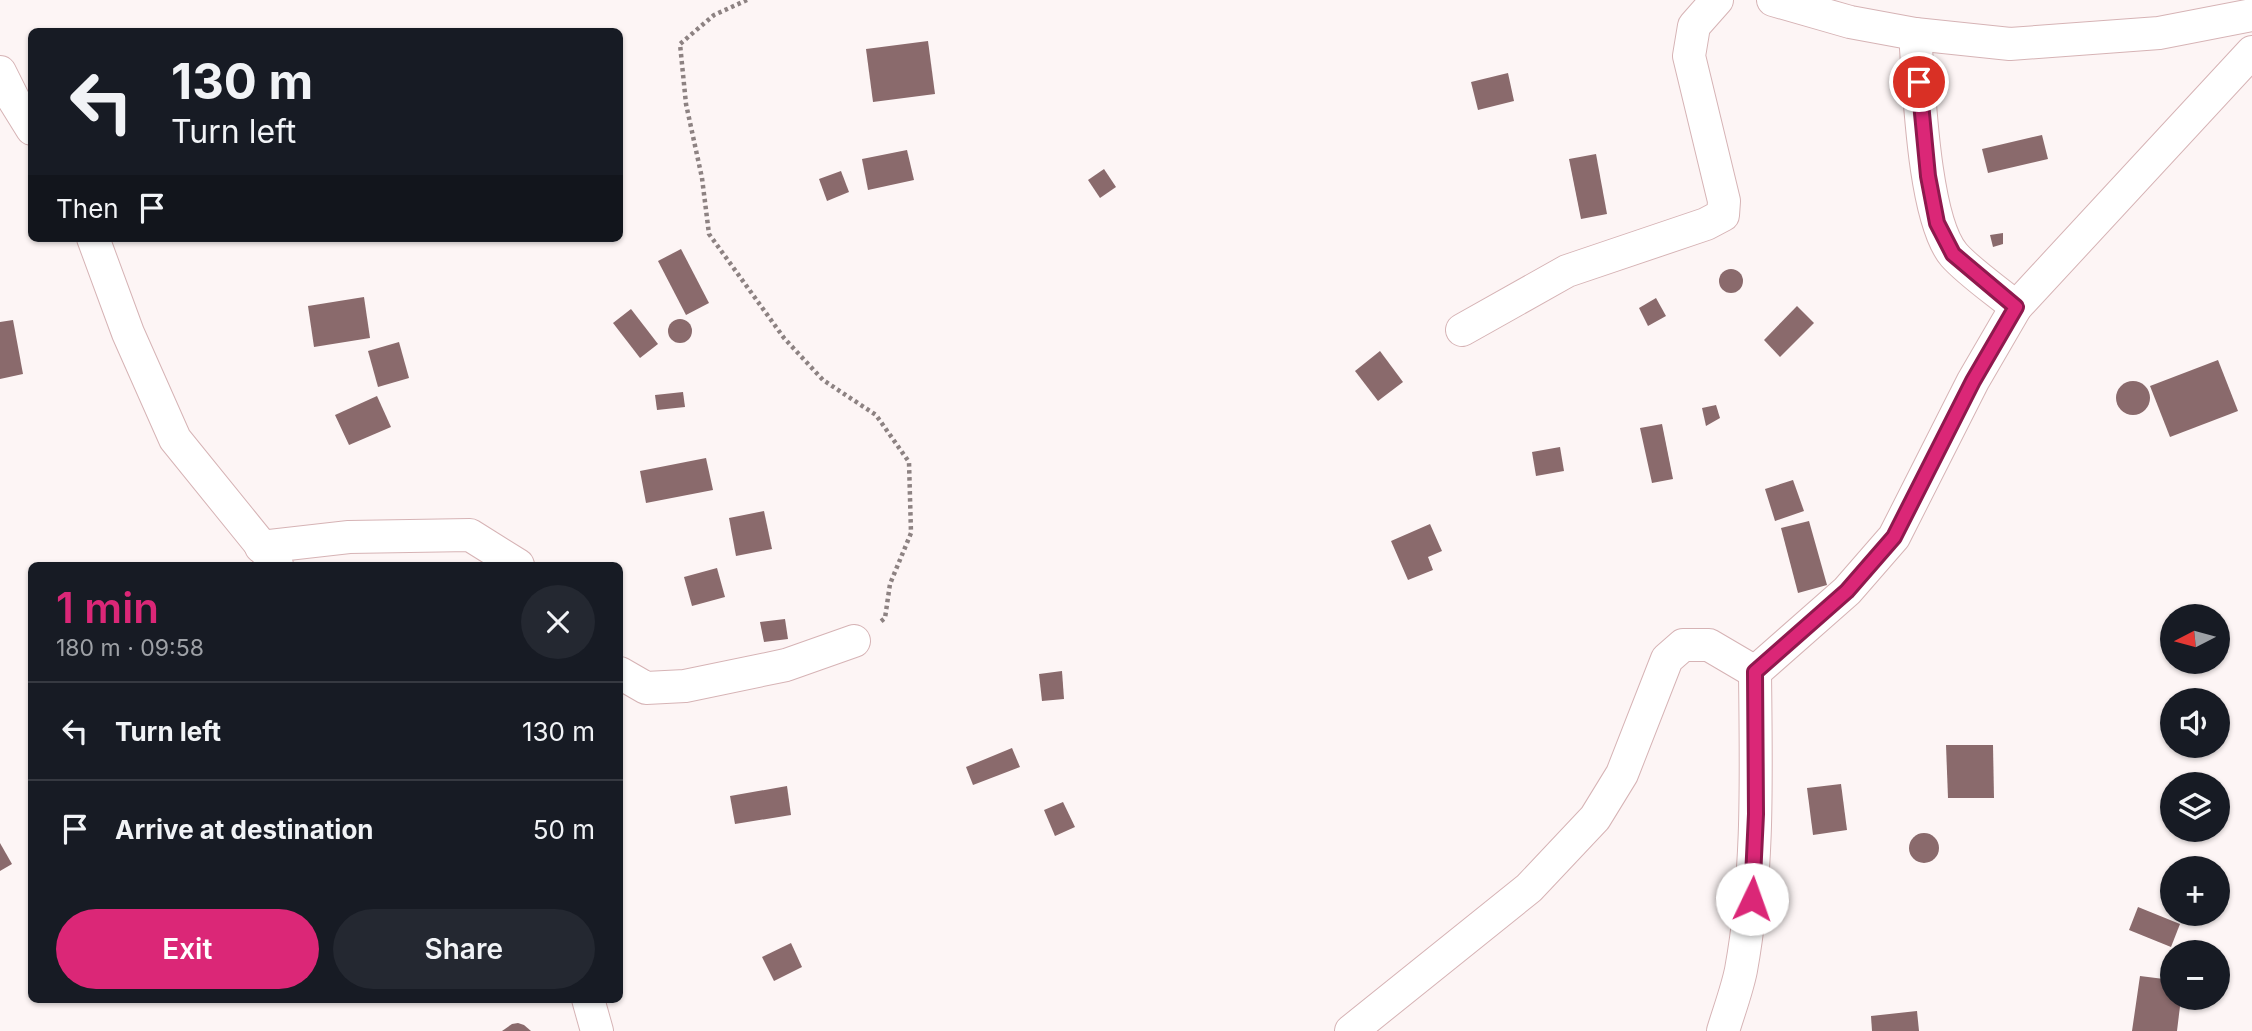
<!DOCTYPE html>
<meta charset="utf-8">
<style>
:root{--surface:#171b24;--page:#242831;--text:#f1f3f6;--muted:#9ea1a6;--line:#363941;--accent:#db2777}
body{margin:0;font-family:Inter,sans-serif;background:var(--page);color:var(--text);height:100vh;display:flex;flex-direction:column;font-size:26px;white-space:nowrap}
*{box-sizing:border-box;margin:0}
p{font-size:23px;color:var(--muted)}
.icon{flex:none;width:38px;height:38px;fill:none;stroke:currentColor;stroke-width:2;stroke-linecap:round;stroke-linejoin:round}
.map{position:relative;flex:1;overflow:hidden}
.drawer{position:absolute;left:28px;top:562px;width:595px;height:441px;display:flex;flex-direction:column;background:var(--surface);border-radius:10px;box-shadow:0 2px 5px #0004}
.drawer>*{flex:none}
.hud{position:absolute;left:28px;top:28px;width:595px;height:214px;border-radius:10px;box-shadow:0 2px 5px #0004;background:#171b24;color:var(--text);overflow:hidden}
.needle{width:46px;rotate:264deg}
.buttons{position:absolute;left:2160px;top:604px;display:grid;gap:14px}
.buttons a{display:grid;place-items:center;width:70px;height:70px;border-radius:50%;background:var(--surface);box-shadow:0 2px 5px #0004;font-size:35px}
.pin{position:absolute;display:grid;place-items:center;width:60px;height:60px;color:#fff;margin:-30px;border:4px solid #fff;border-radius:50%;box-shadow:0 2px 7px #0007}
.me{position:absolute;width:77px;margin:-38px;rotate:3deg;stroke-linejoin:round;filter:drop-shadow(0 0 5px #0008)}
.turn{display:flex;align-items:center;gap:24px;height:147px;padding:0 28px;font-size:32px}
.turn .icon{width:91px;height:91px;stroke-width:2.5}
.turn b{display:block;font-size:49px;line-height:60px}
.then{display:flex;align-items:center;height:66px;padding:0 28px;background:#0003;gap:14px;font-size:26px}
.round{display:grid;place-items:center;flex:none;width:74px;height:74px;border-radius:37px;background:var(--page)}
.overview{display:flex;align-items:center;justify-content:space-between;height:119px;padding:0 28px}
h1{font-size:42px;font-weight:600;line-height:52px;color:var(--accent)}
.button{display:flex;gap:14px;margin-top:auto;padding:14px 28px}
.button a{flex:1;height:80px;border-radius:42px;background:var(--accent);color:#fff;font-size:28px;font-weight:600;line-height:80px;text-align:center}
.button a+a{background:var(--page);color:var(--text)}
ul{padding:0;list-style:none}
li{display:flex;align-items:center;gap:21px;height:98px;padding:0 28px;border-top:2px solid var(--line)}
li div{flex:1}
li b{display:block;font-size:26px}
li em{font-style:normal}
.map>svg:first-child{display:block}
.building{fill:#8a6a6c}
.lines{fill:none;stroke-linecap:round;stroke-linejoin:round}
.street-casing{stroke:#d6b3b5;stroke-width:34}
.path{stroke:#8d8282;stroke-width:4.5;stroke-dasharray:3.5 3.5;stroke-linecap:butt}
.street{stroke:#fff;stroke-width:32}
.route-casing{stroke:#8e194d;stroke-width:18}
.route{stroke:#db2777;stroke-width:12}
</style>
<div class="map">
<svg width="2252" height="1031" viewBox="0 0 2252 1031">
<rect width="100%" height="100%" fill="#fdf5f5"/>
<g class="building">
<polygon points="928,41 935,94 873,102 866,49"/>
<polygon points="1508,73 1514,101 1478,110 1471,82"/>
<polygon points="2042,135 2048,159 1988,173 1982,149"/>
<polygon points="907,150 914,180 868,190 862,159"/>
<polygon points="1596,154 1607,214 1581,219 1569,159"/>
<polygon points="1104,169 1116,187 1100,198 1088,180"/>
<polygon points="841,171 849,192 827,201 819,179"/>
<polygon points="2003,233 2003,244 1993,247 1990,235"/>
<polygon points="681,249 709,303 686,315 658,261"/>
<circle cx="1731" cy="281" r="12"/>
<polygon points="364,297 370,338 314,347 308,306"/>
<polygon points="1656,298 1666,316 1648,326 1639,308"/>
<polygon points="1797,306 1814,323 1780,357 1764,340"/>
<polygon points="631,309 658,344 640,358 613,323"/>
<circle cx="680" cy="331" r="12"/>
<polygon points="13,320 23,374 0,379 0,322"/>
<polygon points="399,342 409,378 378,387 368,351"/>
<polygon points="1380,351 1403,382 1378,401 1355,371"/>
<polygon points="2218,360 2238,411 2170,437 2150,386"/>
<circle cx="2133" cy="398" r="17"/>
<polygon points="683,392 685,407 657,410 655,395"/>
<polygon points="377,396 391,427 349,445 335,415"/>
<polygon points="1716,405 1720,418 1706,426 1702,408"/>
<polygon points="1662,424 1673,479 1652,483 1640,428"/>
<polygon points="1560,447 1564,471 1536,476 1532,452"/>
<polygon points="706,458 713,490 646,503 640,471"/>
<polygon points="1793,480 1804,511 1775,521 1765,489"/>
<polygon points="764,511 772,549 736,556 729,518"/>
<polygon points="1809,521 1827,585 1798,593 1781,528"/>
<polygon points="1430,524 1442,551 1428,557 1433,570 1408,580 1391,541"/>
<polygon points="717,568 725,597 692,606 684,577"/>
<polygon points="785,619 788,639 764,642 760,622"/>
<polygon points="1062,671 1064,699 1042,701 1039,674"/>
<polygon points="1946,745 1993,745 1994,798 1948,798"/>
<polygon points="1012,748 1020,767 973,785 966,767"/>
<polygon points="1841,784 1847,830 1813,835 1807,788"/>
<polygon points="787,786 791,815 735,824 730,796"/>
<polygon points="1063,802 1075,827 1055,836 1044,810"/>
<circle cx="1924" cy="848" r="15"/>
<polygon points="0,843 12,864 0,871"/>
<polygon points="2138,907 2180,924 2171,947 2129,930"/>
<polygon points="791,943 802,967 774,981 762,957"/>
<polygon points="2140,976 2172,980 2172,998 2181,998 2177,1031 2132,1031"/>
<polygon points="1917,1011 1919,1031 1872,1031 1871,1016"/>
<polygon points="518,1023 524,1025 531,1031 502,1031 512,1024"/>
</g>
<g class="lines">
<defs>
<g id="street">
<polyline points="1773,0 1850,22 1915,34 2010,44 2159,33 2252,15"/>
<path d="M1915,34C1919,85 1923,219 1954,255C1969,272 1998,292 2016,307"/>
<polyline points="0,72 14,100 32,129"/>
<polyline points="93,238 128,333 175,439 277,565"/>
<polyline points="1462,330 1567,271 1706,224 1723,215 1724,201 1689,56 1694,26 1717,0"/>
<polyline points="261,547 349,537 470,535 518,565"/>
<polyline points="620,673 646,688 685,686 786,665 854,641"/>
<polyline points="588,999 597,1031"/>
<polyline points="1351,1031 1529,888 1595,818 1622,774 1667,659 1683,645 1709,645 1755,672"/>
<path d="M1723,1031C1729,1011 1737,990 1741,970C1759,871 1756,772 1755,672L1847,591L1894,537L1973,381L2016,307L2252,52"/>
</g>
</defs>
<use href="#street" class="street-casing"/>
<polyline class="path" points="747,0 714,15 680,44 686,104 702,178 709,234 784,338 823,380 876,415 909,462 911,533 890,584 885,618 879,623"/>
<use href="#street" class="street"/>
</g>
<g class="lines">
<defs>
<polyline id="route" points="1752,899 1756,814 1755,672 1847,591 1894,537 1973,381 2016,307 1953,254 1937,223 1928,176 1919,82"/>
</defs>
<use href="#route" class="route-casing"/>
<use href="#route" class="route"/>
</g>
</svg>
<div class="buttons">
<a><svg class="needle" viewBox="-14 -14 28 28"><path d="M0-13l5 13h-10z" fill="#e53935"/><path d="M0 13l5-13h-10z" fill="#9ea1a6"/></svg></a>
<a><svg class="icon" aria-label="sound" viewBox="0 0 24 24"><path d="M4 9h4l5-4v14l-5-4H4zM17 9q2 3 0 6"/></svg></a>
<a><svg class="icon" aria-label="layers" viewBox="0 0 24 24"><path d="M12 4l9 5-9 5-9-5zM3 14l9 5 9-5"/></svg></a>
<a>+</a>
<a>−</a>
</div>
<div class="pin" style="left:1919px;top:82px;background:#d93025"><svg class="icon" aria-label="arrive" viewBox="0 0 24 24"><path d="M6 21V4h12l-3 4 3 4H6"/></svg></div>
<svg class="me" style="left:1752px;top:899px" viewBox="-20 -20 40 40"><circle r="19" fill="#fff"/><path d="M0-13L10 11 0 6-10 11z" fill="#db2777"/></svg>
<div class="hud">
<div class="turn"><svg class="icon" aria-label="left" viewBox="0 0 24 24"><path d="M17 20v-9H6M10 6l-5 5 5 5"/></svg><div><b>130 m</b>Turn left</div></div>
<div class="then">Then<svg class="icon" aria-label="arrive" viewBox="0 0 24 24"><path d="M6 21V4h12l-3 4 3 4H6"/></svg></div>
</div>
<section class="drawer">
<div class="overview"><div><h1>1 min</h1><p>180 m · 09:58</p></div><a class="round"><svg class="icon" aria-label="close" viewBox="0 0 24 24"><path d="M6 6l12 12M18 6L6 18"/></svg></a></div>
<ul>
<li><svg class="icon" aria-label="left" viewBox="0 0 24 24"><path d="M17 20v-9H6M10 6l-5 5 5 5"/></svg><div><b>Turn left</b></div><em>130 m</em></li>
<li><svg class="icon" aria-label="arrive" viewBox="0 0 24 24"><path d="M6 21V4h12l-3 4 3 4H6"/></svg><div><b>Arrive at destination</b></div><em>50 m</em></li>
</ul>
<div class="button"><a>Exit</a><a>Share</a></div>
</section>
</div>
